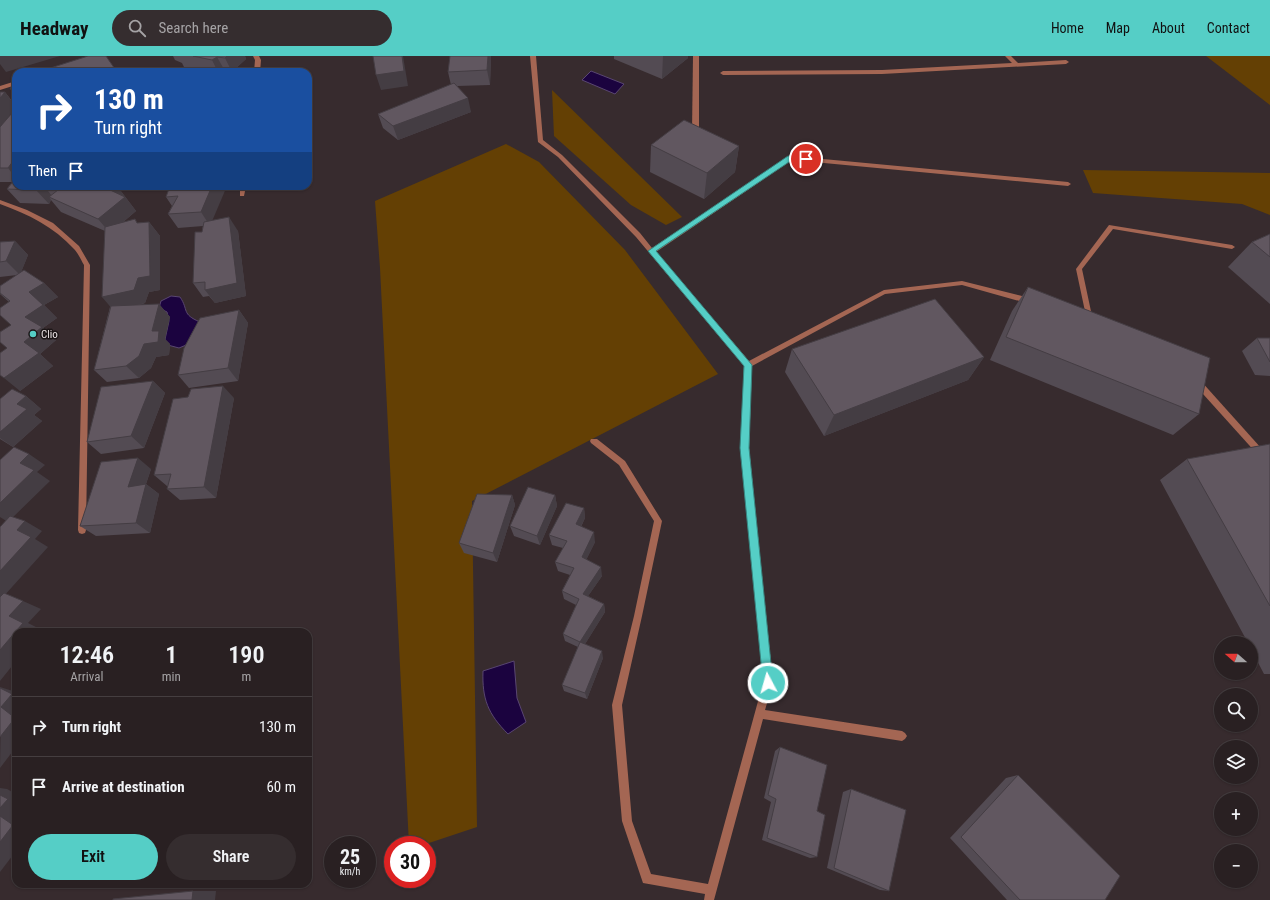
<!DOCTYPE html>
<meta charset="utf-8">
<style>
:root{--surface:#292022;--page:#352d2f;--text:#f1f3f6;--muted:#a5a3a5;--line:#453e40;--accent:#55cec6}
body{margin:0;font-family:"Roboto Condensed",sans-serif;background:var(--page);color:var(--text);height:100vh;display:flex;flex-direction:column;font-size:15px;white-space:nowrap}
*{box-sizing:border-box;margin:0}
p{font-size:13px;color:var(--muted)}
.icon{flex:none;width:22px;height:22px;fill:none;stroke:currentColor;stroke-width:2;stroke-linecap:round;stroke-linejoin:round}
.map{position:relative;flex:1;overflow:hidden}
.details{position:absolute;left:12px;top:572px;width:300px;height:260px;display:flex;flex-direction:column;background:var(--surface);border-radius:12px;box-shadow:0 1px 3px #0004,0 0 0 1px var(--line)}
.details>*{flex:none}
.hud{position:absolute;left:12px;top:12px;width:300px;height:122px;border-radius:12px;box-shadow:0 1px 3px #0004,0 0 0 1px var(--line);background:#1a4fa0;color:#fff;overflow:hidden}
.needle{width:26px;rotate:290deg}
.tools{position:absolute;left:1214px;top:580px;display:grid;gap:8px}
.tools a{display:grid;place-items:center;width:44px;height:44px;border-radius:50%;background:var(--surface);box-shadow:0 1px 3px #0004,0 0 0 1px var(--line);font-size:20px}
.speed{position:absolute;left:324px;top:780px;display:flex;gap:8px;font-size:20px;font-weight:700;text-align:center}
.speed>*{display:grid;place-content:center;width:52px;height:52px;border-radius:50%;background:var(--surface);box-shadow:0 1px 3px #0004,0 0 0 1px var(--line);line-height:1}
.speed small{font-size:10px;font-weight:400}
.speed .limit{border:6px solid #d22;background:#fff;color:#111}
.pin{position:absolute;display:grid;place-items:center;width:34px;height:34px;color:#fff;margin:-17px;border:2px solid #fff;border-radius:50%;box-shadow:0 1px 4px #0007}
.me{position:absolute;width:44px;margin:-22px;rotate:354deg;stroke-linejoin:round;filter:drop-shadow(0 0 3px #0008)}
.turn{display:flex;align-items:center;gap:14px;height:84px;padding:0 16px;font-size:18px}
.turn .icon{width:52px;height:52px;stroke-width:2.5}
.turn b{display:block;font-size:28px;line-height:34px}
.then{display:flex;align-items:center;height:38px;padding:0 16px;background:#0003;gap:8px;font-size:15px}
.eta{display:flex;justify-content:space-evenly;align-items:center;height:68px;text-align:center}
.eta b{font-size:24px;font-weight:600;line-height:28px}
.primary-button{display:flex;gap:8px;margin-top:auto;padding:8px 16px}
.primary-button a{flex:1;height:46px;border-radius:24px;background:var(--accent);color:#111;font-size:16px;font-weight:600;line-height:46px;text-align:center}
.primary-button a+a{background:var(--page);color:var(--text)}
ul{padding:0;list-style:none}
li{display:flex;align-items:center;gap:12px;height:60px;padding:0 16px;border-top:1px solid var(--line)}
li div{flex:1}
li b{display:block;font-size:15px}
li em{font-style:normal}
header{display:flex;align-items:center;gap:24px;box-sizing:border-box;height:56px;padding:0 20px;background:var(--accent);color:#111}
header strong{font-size:19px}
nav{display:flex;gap:22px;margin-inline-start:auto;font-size:14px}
.search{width:280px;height:36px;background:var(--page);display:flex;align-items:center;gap:10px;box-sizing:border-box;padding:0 14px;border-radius:22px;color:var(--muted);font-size:15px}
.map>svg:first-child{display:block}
.green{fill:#644004}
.water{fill:#1b033f;stroke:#594671}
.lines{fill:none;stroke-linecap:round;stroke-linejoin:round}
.service{fill:#a46653;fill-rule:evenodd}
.minor{fill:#a46653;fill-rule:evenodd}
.wall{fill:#534b53}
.shaded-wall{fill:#443d43}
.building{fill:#615760;stroke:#443d43}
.route{fill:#55cec6;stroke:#378681}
.poi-dot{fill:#55cec6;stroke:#1b1516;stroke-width:1.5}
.labels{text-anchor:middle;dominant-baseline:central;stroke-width:3;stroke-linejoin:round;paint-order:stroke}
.poi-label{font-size:11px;fill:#ebe3e5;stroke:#1b1516;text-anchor:start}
</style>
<header>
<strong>Headway</strong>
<div class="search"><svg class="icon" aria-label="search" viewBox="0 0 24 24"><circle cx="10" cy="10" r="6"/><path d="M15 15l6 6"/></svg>Search here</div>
<nav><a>Home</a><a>Map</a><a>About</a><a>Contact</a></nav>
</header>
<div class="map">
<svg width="1270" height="844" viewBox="0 0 1270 844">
<rect width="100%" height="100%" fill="#372b2e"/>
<g class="green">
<polygon points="1206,0 1270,0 1270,49"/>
<polygon points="552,34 682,161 666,169 631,149 554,80"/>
<polygon points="506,88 539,106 625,194 718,318 472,445 477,771 423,789 409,789 380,212 375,145"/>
<polygon points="1083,114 1270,117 1270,159 1242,148 1093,137"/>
</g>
<g class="water">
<polygon points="591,15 624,28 615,38 582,24"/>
<path d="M171,240L180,241C189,254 181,258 200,266L191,287L179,292L164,288L169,265L167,256L159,252L161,245Z"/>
<path d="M514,605L517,642L526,666L508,678C488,658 482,643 483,615Z"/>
</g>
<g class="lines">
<g class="service">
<polygon points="253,0 259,0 261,4 260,16 254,16 255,4"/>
<polygon points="693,0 699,0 699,79 696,81 694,80 692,76"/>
<polygon points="16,25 16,29 0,34 0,30"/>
<polygon points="240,130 246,130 244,140 240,140"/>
<path d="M0,144L27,154L53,167L79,190L90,209L86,474L85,477L82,478L79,477L78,474L84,209C81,204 78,197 74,193C54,171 28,158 0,148Z"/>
<polygon points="1109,169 1232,189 1235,191 1232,193 1113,173 1082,213 1092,260 1089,263 1086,260 1076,213"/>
</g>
<g class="minor">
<polygon points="530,0 536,0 543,84 562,99 640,177 652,192 791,100 1068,126 1071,128 1068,130 792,104 656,196 749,305 884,234 962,225 1030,242 1033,245 1030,248 962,229 885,238 752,310 749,392 773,627 765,654 902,675 905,677 907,680 905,683 902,685 763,663 714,844 704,844 705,838 643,827 622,765 612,649 634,560 654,465 619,409 591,387 590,385 591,383 597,383 625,405 662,465 642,560 622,649 632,765 651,818 708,828 763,627 741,392 744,310 636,181 558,101 538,86"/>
<polygon points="1005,0 1011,0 1018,7 1066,4 1069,6 1066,8 882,18 723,19 720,17 723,15 882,14 1012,7"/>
<polygon points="1197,323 1200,324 1270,402 1270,410 1267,409 1194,328 1193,326 1194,324"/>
</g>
</g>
<g class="wall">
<polygon points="173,0 245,0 246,3 235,13 236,16 204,16 206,16 184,11 182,7 175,4"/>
<polygon points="491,0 490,29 457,30 471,56 398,84 383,72 378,58 451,29 448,16"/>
<polygon points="614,0 688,0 688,2 662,23 614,3"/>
<polygon points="0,36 5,36 16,50 5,65 16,57 16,130 117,130 136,155 122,167 138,167 149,166 160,180 160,234 149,236 145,247 140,249 159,248 170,261 165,283 170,288 169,299 156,301 151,312 139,322 107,326 94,314 110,251 105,175 61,156 51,144 49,148 20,147 7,133 12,126 0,126"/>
<polygon points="651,89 739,90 735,116 704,143 650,116"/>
<polygon points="170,130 212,164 238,175 246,240 215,247 209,240 203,241 193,227 203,170 178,172 168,158 172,150 166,141"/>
<polygon points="1270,178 1270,248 1228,211 1252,186"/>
<polygon points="15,185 28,199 21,216 44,227 58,241 44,249 57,262 43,272 56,284 40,298 53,310 20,335 7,292 11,269 9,246 0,238 0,230 17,219 0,221 0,186"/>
<polygon points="1028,231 1199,358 1173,379 990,304 1012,255"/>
<polygon points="239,254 248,267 238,325 189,332 178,319"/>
<polygon points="1257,282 1270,282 1270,320 1255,319 1242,295"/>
<polygon points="792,293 984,301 968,324 824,380 785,316"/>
<polygon points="153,325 165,337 144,392 101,398 87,386"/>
<polygon points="26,340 41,353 34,359 42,365 13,391 0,383 0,343"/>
<polygon points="234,342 216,442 180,444 167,433 168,430 167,430 154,419"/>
<polygon points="1270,388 1270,618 1264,618 1251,593 1251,587 1248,587 1160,424 1187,403"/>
<polygon points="151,413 146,428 159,438 150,477 96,480 80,470"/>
<polygon points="512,439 515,449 497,506 464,497 459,487"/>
<polygon points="555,439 557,450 540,489 514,480 510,470"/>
<polygon points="584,452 585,462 581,471 595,486 586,504 602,520 588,540 604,548 605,556 585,588 603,602 587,643 564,635 562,629 578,591 565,585 563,578 576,549 564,543 562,535 570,519 558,515 555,506 563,492 552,489 549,479"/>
<polygon points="780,691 817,755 817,801 810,802 762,784 771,746 764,742 775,695"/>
<polygon points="1018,719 1105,844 1007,844 950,782 1006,722"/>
<polygon points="851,733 889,835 880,834 827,812 843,736"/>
</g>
<g class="shaded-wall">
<polygon points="0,0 60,0 6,16 0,8"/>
<polygon points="227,0 245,0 246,3 235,13 236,16 232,16 225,2"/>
<polygon points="402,0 403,0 408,30 381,34 376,19"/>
<polygon points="488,0 491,0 490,29 487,14"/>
<polygon points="663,0 688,0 688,2 662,23"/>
<polygon points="217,1 225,15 218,16 212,4"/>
<polygon points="5,36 16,51 0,72 0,42"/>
<polygon points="468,42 471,56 398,84 393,70"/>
<polygon points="739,90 735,116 704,143 707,117"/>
<polygon points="16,101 16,122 8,112"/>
<polygon points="38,130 44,130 52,140 49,141 51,144 49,148 36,134"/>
<polygon points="55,130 66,130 63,140"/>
<polygon points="111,130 117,130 136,155 110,177 98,163 108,133"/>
<polygon points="212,130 227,130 210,170 201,156"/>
<polygon points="229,161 238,175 246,240 215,247 205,234"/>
<polygon points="149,166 160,180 160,234 149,236 145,247 114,255 102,241"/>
<polygon points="15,185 28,199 20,219 6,205"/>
<polygon points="44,227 58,241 44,249 57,262 43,272 56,284 40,298 53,310 20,335 4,322 24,286 25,261 29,236"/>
<polygon points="159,248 170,261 165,283 170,288 169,299 156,301 151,312 139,322 126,310 144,288 152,275"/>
<polygon points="239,254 248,267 238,325 228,312"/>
<polygon points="984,301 968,324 824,380 834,359"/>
<polygon points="153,325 165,337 144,392 131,380"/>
<polygon points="223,330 234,342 216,442 204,431"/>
<polygon points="26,340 41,353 34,359 42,365 13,391 0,382 0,376 17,348"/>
<polygon points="29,398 45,409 37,416 50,425 8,466 0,461 0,447 20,407"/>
<polygon points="138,402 151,413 146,428 159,438 150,477 136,467 128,431"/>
<polygon points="512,439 515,449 497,506 493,497"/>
<polygon points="555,439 557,450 540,489 537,480"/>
<polygon points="584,452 585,462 577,478 576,468"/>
<polygon points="25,465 42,475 35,483 48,491 3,541 0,540 0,515 17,474"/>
<polygon points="594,476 595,486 583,510 582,501"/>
<polygon points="601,511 602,520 584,546 583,538"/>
<polygon points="23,545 41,553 28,567 42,574 40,576 16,576 16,605 0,625 0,594 9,560"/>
<polygon points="604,548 605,556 582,593 580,586"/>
<polygon points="602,595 603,602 587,643 585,637"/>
<polygon points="0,631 16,636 16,691 0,712 1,651"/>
<polygon points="0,732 7,733 16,738 16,795 0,816"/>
<polygon points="193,835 216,835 215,844 192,844"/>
</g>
<g class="building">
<polygon points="88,0 106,0 117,16 44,16 44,14"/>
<polygon points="193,0 227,0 225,2 217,1 212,4"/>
<polygon points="373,0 402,0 404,15 376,19"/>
<polygon points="450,0 488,0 487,14 448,16"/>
<polygon points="234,12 234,16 204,16"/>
<polygon points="454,27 468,42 393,70 378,58"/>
<polygon points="16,30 16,42 10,32"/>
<polygon points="0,36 5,36 0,42"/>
<polygon points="12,57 16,57 16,101 8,112 0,112 0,71"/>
<polygon points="684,64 739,90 707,117 651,89"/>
<polygon points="16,122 16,130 38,130 36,134 7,133"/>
<polygon points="63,130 111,130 108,133 125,141 98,163 49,141"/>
<polygon points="170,130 212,130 201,156 168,158 178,140 166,141"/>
<polygon points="229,161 237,227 205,234 205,226 193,227 195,176 202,176 204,166"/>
<polygon points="135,163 137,167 149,166 150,220 138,222 134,234 102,241 105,171"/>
<polygon points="1270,178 1270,201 1252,186"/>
<polygon points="15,185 6,205 0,206 0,186"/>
<polygon points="24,214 44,227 29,236 43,249 25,261 42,271 24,286 39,297 4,322 0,319 0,297 7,292 0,286 0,276 11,269 0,259 0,252 10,245 0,237 0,230"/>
<polygon points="1028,231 1210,302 1199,358 1006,281"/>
<polygon points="935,243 984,301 834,359 792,293"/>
<polygon points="159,248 152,275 159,275 158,286 144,288 139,300 126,310 94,314 111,250"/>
<polygon points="239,254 228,312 178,319 184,292 200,262"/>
<polygon points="1257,282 1270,282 1270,306"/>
<polygon points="153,325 131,380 87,386 101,331"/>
<polygon points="223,330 204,431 167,433 171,418 154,419 173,343 188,341 191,333"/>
<polygon points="12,333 26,340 17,348 27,353 0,376 0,343"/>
<polygon points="1270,388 1270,550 1187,403"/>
<polygon points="14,391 29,398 20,407 34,414 0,447 0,404"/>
<polygon points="138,402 128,431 146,428 136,467 80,470 101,406"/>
<polygon points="528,431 555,439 537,480 510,470"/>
<polygon points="477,438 512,439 493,497 459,487"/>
<polygon points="566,447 584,452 576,468 594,476 582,501 601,511 583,538 604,548 580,586 563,578 579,543 562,535 574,512 555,506 567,485 549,479"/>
<polygon points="10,460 25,465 17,474 31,481 0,515 0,471"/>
<polygon points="4,537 23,545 9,560 23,567 0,594 0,541"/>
<polygon points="580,586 602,595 585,637 562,629"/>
<polygon points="0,632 12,638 1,651 15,662 0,681"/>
<polygon points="780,691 827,709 817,755 825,759 817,801 767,782 776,743 768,739"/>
<polygon points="1018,719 1120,820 1105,844 1020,844 961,781"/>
<polygon points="851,733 906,754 889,835 834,812"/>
<polygon points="0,739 8,743 0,752"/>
<polygon points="0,760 13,769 0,786"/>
<polygon points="193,835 192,844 113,844 113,843"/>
</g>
<polygon class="route" points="788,100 806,101 809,103 806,105 792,104 656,195 752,309 749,392 773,627 772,631 768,633 764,631 763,627 740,392 744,310 648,195"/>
<circle class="poi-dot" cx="33" cy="278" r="4"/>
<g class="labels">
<g class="poi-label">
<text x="41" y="278">Clio</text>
</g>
</g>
</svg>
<div class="tools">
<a><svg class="needle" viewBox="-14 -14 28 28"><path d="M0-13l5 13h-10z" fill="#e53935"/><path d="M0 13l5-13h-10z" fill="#a5a3a5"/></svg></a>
<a><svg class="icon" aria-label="search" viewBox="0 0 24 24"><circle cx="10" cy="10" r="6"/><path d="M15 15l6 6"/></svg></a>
<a><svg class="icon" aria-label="layers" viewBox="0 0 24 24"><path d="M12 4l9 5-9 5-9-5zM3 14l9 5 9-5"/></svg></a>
<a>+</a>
<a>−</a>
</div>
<div class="speed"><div>25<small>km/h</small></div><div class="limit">30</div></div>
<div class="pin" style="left:806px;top:103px;background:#d93025"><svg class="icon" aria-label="arrive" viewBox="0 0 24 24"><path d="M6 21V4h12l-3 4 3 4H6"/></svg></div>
<svg class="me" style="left:768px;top:627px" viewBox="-20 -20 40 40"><circle r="17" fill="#55cec6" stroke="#fff" stroke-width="3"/><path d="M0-11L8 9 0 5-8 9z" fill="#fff"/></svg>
<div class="hud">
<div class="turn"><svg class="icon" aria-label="right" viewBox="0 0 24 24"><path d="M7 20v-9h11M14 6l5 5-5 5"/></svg><div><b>130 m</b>Turn right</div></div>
<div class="then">Then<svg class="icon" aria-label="arrive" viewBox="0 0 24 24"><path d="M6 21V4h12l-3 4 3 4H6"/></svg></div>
</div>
<section class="details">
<div class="eta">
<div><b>12:46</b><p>Arrival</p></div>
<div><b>1</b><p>min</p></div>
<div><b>190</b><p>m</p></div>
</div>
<ul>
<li><svg class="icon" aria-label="right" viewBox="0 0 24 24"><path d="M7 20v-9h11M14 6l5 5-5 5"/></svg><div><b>Turn right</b></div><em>130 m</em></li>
<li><svg class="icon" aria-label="arrive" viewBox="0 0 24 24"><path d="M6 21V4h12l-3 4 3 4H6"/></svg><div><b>Arrive at destination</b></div><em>60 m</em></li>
</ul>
<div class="primary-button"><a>Exit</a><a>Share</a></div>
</section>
</div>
